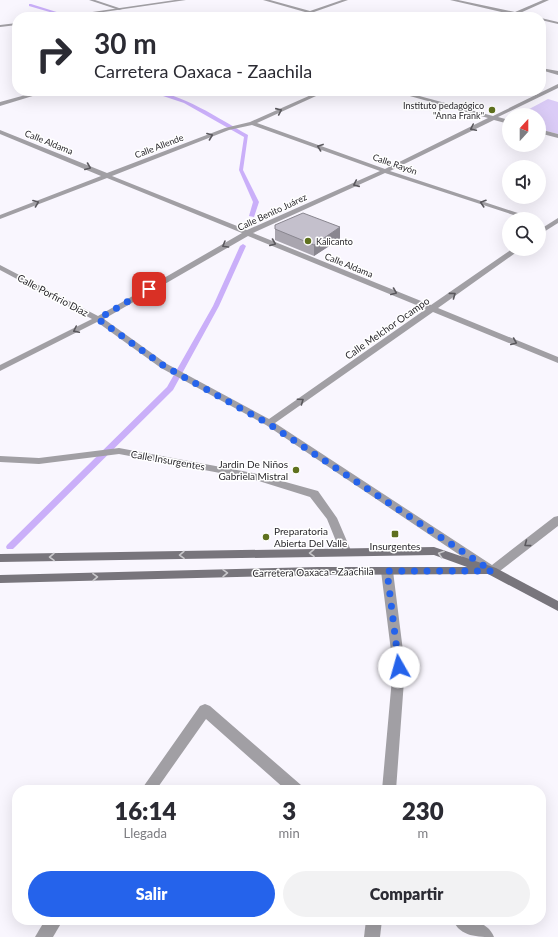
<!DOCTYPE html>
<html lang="es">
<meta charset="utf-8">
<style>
:root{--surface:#fff;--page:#f2f2f3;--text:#2b2b33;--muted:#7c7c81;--accent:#2563eb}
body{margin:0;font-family:Lato,sans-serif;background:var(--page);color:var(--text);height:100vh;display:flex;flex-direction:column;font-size:15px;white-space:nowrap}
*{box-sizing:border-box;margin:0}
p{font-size:13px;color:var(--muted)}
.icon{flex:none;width:22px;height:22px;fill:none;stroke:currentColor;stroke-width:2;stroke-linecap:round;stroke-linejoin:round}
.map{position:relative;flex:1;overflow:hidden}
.sheet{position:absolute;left:12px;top:785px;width:534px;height:140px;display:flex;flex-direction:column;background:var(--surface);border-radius:16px;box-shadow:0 4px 16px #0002}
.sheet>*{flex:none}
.top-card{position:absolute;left:12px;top:12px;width:534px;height:84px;border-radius:16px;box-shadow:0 4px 16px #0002;background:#fff;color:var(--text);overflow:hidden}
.needle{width:26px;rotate:21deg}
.fabs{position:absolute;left:502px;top:108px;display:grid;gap:8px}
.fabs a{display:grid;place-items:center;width:44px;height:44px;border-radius:50%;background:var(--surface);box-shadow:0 4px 16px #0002;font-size:20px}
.pin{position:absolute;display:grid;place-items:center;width:34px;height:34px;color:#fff;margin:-17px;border-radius:8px;box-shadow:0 2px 6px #0006}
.me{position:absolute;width:44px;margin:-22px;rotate:353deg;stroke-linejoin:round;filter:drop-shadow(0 0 3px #0008)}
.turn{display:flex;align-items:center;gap:14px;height:84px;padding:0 16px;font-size:18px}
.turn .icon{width:52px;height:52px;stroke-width:2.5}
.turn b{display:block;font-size:28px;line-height:34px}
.eta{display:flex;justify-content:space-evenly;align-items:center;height:68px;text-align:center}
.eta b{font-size:24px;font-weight:800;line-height:28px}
.cta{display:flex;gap:8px;margin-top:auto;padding:8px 16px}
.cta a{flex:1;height:46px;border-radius:24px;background:var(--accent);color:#fff;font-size:16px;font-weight:800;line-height:46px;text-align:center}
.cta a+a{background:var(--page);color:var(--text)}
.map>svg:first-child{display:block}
.green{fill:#dbccf7}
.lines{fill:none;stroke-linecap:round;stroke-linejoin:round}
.stream{fill:#caaff9;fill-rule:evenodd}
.minor{fill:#a19fa4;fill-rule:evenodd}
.tertiary{fill:#a19fa4;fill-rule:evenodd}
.secondary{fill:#78757c;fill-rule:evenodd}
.wall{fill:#a9a5af}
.shaded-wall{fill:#89868f}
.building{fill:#c4c0cc;stroke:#89868f}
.oneway{stroke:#5a585d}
.oneway2{stroke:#c9c8cb}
.route{stroke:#2563eb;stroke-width:7;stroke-dasharray:0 12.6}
.poi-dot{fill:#5f711e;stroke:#fff;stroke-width:1.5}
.labels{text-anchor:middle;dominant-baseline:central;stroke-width:3;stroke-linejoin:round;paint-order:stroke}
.far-poi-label{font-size:9px;fill:#2a282d;stroke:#fff;text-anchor:end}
.far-street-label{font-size:9px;fill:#2a282d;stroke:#fff}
.street-label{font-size:10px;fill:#2a282d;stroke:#fff}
.poi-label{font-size:10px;fill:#2a282d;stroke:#fff;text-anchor:end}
</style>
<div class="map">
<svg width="558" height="937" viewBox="0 0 558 937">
<rect width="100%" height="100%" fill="#f9f6fe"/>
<polygon class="green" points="548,99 558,102 558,134 539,129 539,115 518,115"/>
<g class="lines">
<g class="stream">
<polygon points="29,4 31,4 63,14 60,15 29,6"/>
<path d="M148,91C179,91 221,120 248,135L243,170L259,202L254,217L249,216L253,202L239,170L244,137L184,103Z"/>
<polygon points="243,244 246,246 219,306 173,390 13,549 7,549 6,547 7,545 167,387 213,306 240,246"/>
</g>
<g class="minor">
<polygon points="89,0 95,0 122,9 119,10"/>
<polygon points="263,0 270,0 310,11 342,0 348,0 314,12 330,17 310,13 299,17 293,17 305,12"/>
<polygon points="450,0 458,0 515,12 543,0 549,0 520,13 534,17 514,15"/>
<polygon points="541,18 558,22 558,24 541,20"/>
<polygon points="541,68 558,71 558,75 541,70"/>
<path d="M558,84V88L498,117L509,120V124L494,120L390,171L536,219H526L385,173L253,233L431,305L512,249H521L438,308L558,357V363L433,312L275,423L492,565L554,517L558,516V526L496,574H488L266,425L161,368L97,322L0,371V365L92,319L0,270V265L98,316L242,233L107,178L0,219V215L101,176L0,134V130L107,173L225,128L250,122L320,91H327L257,123L385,169L488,118L392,91H401L493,116ZM252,125L380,171L247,230L112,176L229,130ZM248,236L426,309L269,419L167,364L104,319Z"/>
<polygon points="40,91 49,91 0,106 0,102"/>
<polygon points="539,129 558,134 558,138 539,133"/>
<polygon points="558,218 558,223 539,235 539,230"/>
<polygon points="119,448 253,473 318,491 337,518 352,553 350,556 342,556 327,519 310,497 252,479 119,454 39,464 0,462 0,456 39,458"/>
<polygon points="387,567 391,568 393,571 405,667 396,790 382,790 393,667 381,571 383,568"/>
<polygon points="205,704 210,706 301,785 303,790 286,790 206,719 156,790 141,790 200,706"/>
<polygon points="45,920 63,920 53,937 35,937"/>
<polygon points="366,920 382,920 380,937 364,937"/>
<path d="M453,920C469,920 487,920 494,937C478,937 460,937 453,920Z"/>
</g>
<g class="tertiary">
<polygon points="175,0 186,0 69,17 58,17"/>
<polygon points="17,23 17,25 0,27 0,25"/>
</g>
<polygon class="secondary" points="434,547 496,568 558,601 558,611 488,574 318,575 0,583 0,575 318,567 467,567 434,555 0,562 0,554"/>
</g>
<polygon class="wall" points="275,225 340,227 340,239 314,256 275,240"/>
<polygon class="shaded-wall" points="340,227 340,239 314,256 314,245"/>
<polygon class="building" points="303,213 340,227 314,245 275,229 275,225"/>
<defs><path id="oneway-chevron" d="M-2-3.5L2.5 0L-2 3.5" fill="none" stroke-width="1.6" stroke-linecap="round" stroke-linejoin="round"/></defs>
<g class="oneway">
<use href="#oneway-chevron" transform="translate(279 111) rotate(-24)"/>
<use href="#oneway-chevron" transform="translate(473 128) rotate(154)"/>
<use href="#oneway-chevron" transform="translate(210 136) rotate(-21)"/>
<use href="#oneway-chevron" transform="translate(320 147) rotate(-160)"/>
<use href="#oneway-chevron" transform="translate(88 167) rotate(22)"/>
<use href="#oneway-chevron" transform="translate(356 184) rotate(156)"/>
<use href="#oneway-chevron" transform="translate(36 203) rotate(-21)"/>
<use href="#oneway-chevron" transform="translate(483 203) rotate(-162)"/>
<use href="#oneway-chevron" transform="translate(273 243) rotate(22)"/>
<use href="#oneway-chevron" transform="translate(225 245) rotate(150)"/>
<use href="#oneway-chevron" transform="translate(394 292) rotate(22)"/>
<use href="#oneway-chevron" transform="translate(453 295) rotate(-36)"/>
<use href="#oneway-chevron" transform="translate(76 330) rotate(154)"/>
<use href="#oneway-chevron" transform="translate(514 342) rotate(23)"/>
<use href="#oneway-chevron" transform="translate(301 401) rotate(-35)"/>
<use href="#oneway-chevron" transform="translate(527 544) rotate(143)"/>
</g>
<g class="oneway2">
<use href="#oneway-chevron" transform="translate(312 553) rotate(179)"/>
<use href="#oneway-chevron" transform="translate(441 554) rotate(-162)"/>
<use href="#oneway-chevron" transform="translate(182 555) rotate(179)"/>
<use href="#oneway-chevron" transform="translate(52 557) rotate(179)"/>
<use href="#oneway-chevron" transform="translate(225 573) rotate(-1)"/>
<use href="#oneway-chevron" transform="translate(95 577) rotate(-1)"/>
</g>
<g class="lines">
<polyline class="route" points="149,289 98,319 164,366 269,424 492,571 387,571 399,667"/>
</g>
<g class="poi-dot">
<circle cx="492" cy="110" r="4"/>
<circle cx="308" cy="241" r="4"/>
<circle cx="296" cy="470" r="4"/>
<rect x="391" y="530" width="8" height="8" rx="2"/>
<circle cx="266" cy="537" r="4"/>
</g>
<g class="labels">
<g class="far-poi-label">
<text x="484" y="105">Instituto pedagógico<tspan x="484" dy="10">"Anna Frank"</tspan></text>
<text x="316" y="241" text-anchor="start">Kalicanto</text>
</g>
<g class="far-street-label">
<text transform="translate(49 142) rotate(22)">Calle Aldama</text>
<text transform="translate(159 146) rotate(-21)">Calle Allende</text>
<text transform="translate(395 164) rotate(19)">Calle Rayón</text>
<text transform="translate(272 212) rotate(-25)">Calle Benito Juárez</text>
<text transform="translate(349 265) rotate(22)">Calle Aldama</text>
</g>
<g class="street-label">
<text transform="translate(53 295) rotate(28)">Calle Porfirio Díaz</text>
<text transform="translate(387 328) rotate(-35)">Calle Melchor Ocampo</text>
<text transform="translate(168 460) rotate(10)">Calle Insurgentes</text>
<text transform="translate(313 572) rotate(-1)">Carretera Oaxaca - Zaachila</text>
</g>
<g class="poi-label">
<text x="288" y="464">Jardin De Niños<tspan x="288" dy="12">Gabriela Mistral</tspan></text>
<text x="274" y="531" text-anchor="start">Preparatoria<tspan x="274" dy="12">Abierta Del Valle</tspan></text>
<text x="395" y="546" text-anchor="middle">Insurgentes</text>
</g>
</g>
</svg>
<div class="fabs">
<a><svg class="needle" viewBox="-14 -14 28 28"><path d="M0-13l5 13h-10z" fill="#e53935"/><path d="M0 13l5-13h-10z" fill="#7c7c81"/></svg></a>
<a><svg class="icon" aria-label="sound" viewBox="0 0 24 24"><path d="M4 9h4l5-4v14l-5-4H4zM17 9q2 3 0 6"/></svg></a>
<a><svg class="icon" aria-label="search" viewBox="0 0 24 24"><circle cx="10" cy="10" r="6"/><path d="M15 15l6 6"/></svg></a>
</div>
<div class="pin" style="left:149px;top:289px;background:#d93025"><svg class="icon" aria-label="arrive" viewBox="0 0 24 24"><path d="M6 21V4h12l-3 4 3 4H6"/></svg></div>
<svg class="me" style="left:399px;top:667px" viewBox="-20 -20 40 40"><circle r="19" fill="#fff"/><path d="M0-13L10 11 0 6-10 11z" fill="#2563eb"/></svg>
<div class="top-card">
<div class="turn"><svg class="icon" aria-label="right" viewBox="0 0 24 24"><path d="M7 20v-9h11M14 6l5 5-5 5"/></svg><div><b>30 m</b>Carretera Oaxaca - Zaachila</div></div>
</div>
<section class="sheet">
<div class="eta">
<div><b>16:14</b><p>Llegada</p></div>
<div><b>3</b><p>min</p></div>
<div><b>230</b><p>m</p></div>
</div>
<div class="cta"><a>Salir</a><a>Compartir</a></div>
</section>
</div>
